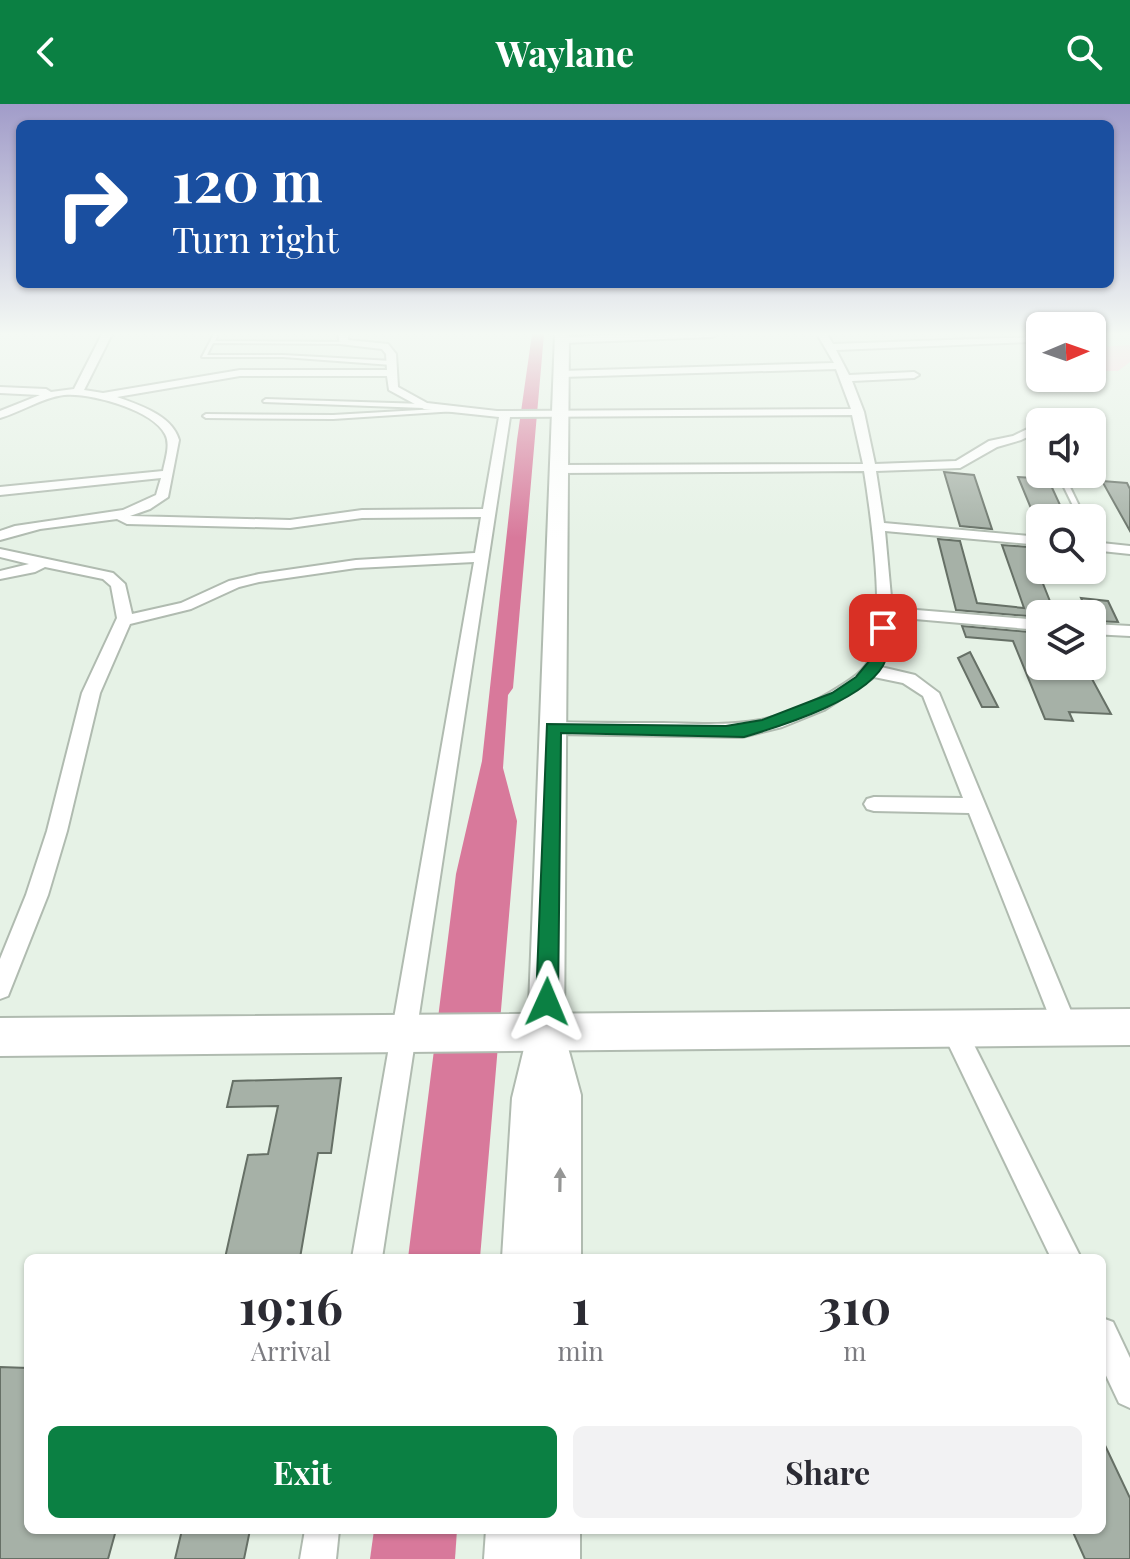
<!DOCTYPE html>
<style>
:root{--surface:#fff;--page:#f2f2f3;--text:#2b2b33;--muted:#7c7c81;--accent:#0b8043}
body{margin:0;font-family:"Playfair Display",serif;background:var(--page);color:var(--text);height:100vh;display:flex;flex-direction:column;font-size:30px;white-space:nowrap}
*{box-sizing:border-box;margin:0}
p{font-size:26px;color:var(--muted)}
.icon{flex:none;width:44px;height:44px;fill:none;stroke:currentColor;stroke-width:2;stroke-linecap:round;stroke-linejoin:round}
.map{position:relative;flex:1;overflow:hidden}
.sheet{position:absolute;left:24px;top:1150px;width:1082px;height:280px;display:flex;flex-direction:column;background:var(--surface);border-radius:12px;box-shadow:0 2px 6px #0004}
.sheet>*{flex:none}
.banner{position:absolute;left:16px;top:16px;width:1098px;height:168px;border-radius:12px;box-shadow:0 2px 6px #0004;background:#1a4fa0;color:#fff;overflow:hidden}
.needle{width:52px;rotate:88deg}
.fabs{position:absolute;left:1026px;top:208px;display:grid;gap:16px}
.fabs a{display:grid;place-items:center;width:80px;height:80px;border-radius:12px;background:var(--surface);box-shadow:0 2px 6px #0004;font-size:40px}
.pin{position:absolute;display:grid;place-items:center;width:68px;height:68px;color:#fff;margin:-34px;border-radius:16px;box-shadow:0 4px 12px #0006}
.me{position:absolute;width:88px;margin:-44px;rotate:1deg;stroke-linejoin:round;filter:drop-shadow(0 0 6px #0008)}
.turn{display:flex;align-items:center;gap:28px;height:168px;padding:0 24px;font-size:36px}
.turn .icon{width:104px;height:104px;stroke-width:2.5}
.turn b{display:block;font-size:56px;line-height:68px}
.eta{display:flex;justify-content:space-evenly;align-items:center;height:136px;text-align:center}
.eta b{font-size:48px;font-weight:700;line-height:56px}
.cta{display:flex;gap:16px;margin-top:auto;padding:16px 24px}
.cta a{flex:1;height:92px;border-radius:12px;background:var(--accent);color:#fff;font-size:32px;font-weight:700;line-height:92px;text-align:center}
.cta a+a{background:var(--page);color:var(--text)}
header{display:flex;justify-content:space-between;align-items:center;height:104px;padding:0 24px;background:var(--accent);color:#fff;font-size:36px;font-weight:700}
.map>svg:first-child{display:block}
.green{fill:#fcd3df}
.water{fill:#d8799b}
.building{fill:#a6b1a7;stroke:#667066;stroke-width:2}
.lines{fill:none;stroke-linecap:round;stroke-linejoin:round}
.lane-casing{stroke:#b0bbb0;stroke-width:4}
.street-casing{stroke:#b0bbb0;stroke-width:4}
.secondary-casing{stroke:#b0bbb0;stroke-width:4}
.primary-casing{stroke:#b0bbb0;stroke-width:4}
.lane{fill:#fff;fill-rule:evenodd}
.street{fill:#fff;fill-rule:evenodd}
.secondary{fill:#fff;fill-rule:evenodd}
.primary{fill:#fff;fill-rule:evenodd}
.oneway{fill:#959695}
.route{fill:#0b8043;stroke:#07532c;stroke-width:2}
</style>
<header><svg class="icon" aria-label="back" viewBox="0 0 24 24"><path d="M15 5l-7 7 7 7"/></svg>Waylane<svg class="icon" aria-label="search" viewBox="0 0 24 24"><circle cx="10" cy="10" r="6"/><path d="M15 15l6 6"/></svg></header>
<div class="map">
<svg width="1130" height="1455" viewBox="0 0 1130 1455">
<rect width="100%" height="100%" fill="#e6f2e6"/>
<polygon class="green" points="1130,241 1130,258 1118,267 1105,267 1092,257 1092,249 1100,243"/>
<g class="water">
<polygon points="532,230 544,230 513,584 508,591 503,664 517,717 480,1154 408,1154 456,770 482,657 517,336"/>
<polygon points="374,1426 457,1426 455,1455 370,1455"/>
</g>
<g class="building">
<polygon points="944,368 974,371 992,425 960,422"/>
<polygon points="1018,373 1048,375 1066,414 1035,414"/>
<polygon points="1102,377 1127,379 1130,385 1130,427"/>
<polygon points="938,435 960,437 977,499 1024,504 1002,441 1040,444 1040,472 1055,510 1040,510 1040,513 956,506"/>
<polygon points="1081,494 1108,497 1118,518 1092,517 1092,510 1088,510"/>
<polygon points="962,522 1040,529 1040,562 1085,562 1111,610 1069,608 1073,617 1045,615 1013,537 966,533"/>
<polygon points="970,548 998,603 982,603 958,554"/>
<polygon points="341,974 331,1049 318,1049 300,1154 225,1154 248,1051 268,1050 278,1002 227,1003 233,977"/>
<polygon points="0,1263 28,1264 28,1426 116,1426 108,1455 0,1455"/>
<polygon points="1102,1335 1130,1394 1130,1455 1085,1455 1072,1426 1102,1426"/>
<polygon points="182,1426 250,1426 244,1455 175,1455"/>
</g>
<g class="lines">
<defs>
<g id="lane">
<polygon points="214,230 218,230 215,237 347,238 349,239 347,240 213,239 207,251 283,251 392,257 395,259 392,261 283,253 202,253"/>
<polygon points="266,295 424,300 427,302 424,304 264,298 263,297"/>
<polygon points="454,304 456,305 456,307 333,315 206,314 203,312 206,310 333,311"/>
<polygon points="1063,373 1066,375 1085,414 1079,414 1060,375"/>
</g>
<g id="street">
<path d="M102,230H112L84,286L103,289L240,266H387L386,250L382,245L340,240L338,230H348V236L388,240L396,250L398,283L427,299L497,307L851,305L836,265L561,273L556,270L561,267L834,259L817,230H827L833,240L1034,233L1031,238L836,246L849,271L914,268L919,271L914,274L852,277L864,308L875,360L956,357L989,337L1013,332L1040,319V327L1021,336L997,343L960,364L876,367L884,419L1040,433V441L885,427L892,504L1040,516V526L892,513L890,541L881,563L915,571L939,589L1078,924L1075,932L1066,935L1057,932L969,709L874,707L867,705L864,700L867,695L874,693L963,694L923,592L903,579L874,573L824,606L782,623L742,633L553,630L544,624L553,618C590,619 627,619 663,619C735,621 775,624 839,583C850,576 865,567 870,554C886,517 871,411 864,367L559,369L553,365L559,361L863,360L852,311L510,313L382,1154H352L474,458L356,464L259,478L239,483L191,505L130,520L100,589L67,727L48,791L8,892L0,895V855L26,791L47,727L82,589L117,514L111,482L103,475L45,463L35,468L0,475V467L29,460L0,453V445L113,469L125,480L132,510L181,499L229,477L259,470L356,456L475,449L481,413L362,414L290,424L127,420L117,415L40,425L0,436V427L15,422L123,406L156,391L161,374L0,391V383L163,367C165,356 171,340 165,330C153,306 89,288 64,291C41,294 21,308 0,314V307L40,291L0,289V283L46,285L51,288L74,285ZM240,272H387L389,286L424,305L499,313L483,405L362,406L290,416L130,412L150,405L168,393L179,336C172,311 139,301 117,293Z"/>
<polygon points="643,230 717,230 712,233 562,239 557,236 562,233"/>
<polygon points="1092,317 1101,319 1103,321 1092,323 1092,318 1088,318"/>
<polygon points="1092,438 1130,442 1130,450 1092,446"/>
<polygon points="1092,520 1130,522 1130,532 1092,530"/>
<polygon points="953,913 962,917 1081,1154 1051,1154 941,925 944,917"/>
<polygon points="1102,1214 1113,1218 1130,1254 1130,1304 1119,1299 1102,1263"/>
<polygon points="305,1426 339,1426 336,1455 300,1455"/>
</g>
<g id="secondary">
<polygon points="555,230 569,230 564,929 581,991 581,1154 502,1154 512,994 528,928"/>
<polygon points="486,1426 580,1426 580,1455 484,1455"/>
</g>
<polygon id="primary" points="1130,905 1130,941 0,952 0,914"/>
</defs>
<use href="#lane" class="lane-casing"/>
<use href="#street" class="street-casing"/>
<use href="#secondary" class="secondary-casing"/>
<use href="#primary" class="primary-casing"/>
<use href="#lane" class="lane"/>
<use href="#street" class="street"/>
<use href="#secondary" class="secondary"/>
<use href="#primary" class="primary"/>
</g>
<defs><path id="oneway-solid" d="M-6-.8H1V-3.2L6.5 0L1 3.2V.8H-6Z" transform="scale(2)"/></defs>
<use class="oneway" href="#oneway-solid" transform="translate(560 1076) rotate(-89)"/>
<linearGradient id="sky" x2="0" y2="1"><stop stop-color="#a19cc9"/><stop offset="0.53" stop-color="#f4f9f4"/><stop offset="1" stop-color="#f4f9f4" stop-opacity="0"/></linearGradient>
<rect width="1130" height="434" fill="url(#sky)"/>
<path class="route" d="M883,519L890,524C889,534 889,546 886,555C873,594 781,622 744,633L561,629L558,898L554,905L547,908L539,905L536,898L547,620L726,622L762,616L832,589L856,573L871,555L876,524Z"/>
</svg>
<div class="fabs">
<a><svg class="needle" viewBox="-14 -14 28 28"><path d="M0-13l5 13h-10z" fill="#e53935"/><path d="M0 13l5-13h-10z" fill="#7c7c81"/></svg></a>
<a><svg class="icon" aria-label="sound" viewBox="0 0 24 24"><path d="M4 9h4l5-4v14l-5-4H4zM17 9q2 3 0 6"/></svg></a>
<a><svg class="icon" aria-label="search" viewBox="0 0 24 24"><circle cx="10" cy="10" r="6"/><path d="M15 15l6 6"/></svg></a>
<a><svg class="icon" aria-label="layers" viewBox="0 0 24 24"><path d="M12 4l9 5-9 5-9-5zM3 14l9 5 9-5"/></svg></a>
</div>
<div class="pin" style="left:883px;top:524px;background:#d93025"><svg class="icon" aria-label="arrive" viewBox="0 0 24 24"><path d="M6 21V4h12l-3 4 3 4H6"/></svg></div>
<svg class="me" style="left:547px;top:898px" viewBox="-20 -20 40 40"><path d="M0-17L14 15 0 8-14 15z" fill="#0b8043" stroke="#fff" stroke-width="4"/></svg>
<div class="banner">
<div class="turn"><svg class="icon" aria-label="right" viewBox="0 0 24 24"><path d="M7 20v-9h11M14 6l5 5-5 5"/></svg><div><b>120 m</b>Turn right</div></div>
</div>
<section class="sheet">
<div class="eta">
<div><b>19:16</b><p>Arrival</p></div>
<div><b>1</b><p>min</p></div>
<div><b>310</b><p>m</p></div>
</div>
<div class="cta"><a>Exit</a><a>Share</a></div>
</section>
</div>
